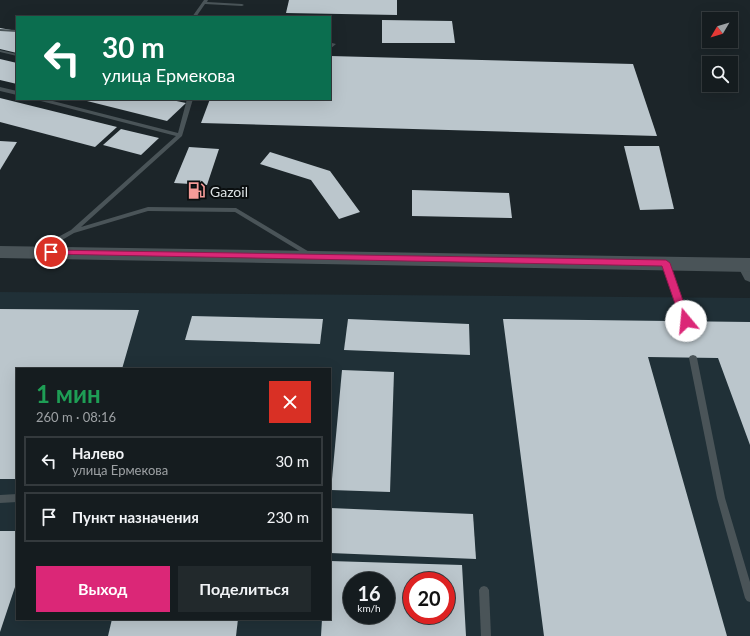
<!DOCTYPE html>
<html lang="ru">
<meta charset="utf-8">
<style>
:root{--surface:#151c1f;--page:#22292c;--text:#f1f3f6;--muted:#9da1a4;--line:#343a3d;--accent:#db2777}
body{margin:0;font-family:Lato,sans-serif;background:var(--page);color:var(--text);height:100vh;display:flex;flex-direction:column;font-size:15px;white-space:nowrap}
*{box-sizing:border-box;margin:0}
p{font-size:13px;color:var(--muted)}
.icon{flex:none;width:22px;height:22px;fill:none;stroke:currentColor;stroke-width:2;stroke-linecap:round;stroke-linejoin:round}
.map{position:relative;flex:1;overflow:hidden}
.panel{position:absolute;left:16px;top:368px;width:315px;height:252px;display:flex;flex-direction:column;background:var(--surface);border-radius:0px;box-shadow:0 4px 16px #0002,0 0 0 1px var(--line)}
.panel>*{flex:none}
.top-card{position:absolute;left:16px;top:16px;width:315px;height:84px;border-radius:0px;box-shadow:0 4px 16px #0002,0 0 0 1px var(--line);background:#0b6e4f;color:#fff;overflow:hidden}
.needle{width:26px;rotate:232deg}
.controls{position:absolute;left:702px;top:12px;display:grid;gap:8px}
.controls a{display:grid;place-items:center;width:36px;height:36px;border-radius:0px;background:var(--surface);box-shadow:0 4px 16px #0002,0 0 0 1px var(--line);font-size:20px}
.speed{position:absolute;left:343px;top:572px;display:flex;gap:8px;font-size:20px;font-weight:700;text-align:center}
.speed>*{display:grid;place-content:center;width:52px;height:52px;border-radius:50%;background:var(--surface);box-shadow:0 4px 16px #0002,0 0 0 1px var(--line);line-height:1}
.speed small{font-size:10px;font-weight:400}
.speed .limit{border:6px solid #d22;background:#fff;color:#111}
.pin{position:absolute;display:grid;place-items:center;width:34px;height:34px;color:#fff;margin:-17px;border:2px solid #fff;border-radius:50%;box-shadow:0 1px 4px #0007}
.me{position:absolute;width:44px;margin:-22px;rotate:343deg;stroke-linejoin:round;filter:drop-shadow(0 0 3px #0008)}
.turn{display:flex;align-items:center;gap:14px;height:84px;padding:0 20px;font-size:18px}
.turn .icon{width:52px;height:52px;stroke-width:2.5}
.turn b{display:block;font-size:28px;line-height:34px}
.round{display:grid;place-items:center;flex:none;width:42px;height:42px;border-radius:0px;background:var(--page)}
.overview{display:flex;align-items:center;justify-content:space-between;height:68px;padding:0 20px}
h1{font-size:24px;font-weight:700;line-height:30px;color:#1e9e55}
.action{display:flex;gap:8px;margin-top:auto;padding:8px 20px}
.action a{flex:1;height:46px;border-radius:0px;background:var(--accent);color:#fff;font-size:16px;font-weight:700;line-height:46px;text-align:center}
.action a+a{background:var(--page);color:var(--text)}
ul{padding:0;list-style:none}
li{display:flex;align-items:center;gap:12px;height:50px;margin:0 8px 6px;padding:0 12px;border:2px solid var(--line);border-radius:0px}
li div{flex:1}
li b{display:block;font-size:15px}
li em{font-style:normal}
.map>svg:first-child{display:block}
.built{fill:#203037;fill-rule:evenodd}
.building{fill:#bbc6cc;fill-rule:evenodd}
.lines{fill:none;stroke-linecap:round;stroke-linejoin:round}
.service{fill:#4a5458;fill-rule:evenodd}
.minor{fill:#4a5458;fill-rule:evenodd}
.secondary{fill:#4a5458;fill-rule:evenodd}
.route{fill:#db2777;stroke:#8e194d}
.labels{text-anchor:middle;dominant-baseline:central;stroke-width:4;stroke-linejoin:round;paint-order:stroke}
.poi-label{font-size:14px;fill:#dce2e4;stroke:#0a0e0f;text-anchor:start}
</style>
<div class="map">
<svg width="750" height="636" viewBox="0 0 750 636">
<rect width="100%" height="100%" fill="#1c2529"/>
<path class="built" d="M0,292L750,298V636H0ZM17,369H330V619H17ZM352,581H386V615H352ZM412,581H446V615H412Z"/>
<g class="building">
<polygon points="289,0 397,0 397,15 286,13"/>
<polygon points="382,20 452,21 455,43 382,43"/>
<polygon points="0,28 17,31 17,53 0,49"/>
<polygon points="330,56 633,64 657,136 201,123 210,99 330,99"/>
<polygon points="0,59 17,63 17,84 0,80"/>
<polygon points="0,98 117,127 95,147 0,122"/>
<polygon points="79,99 167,99 186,103 167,121"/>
<polygon points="121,129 159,138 141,155 103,145"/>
<polygon points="0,141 17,142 0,170"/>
<polygon points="624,146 659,146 674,209 640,210"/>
<polygon points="189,147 219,149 207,185 174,183"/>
<polygon points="270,152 330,171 360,212 339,219 311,180 260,164"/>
<polygon points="412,190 509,193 512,218 412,216"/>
<polygon points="0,309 139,310 122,369 17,369 17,479 0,479"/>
<polygon points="192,316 323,319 320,344 185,340"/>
<polygon points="348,319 469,324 470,355 344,350"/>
<polygon points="503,319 750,322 750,445 718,358 648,357 727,636 544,636"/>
<polygon points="342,370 394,372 390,492 331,490"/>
<polygon points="330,508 473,514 476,559 330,553"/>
<polygon points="0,531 17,531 17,581 0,632"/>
<path d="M330,561L462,565L466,636H321L322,619H330ZM352,581H386V615H352ZM412,581H446V615H412Z"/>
<polygon points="112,619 238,619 236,636 108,636"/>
</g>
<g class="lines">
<g class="service">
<polygon points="204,0 208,0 207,2 242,4 244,5 242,6 205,4 196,17 192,17"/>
<polygon points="0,29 17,30 17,32 0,31"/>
<polygon points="332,43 336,44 330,49 330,45"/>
<polygon points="0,50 17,54 17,56 0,52"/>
<polygon points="0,87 17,91 17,95 0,91"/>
<polygon points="36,99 45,99 178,133 187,99 193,99 182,136 81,227 148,207 236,208 316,256 315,258 311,258 235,212 148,211 74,233 40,253 36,253 35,251 36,249 71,230 176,136 37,100"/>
<polygon points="664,261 668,261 669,263 690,321 688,323 684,323 682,321 663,263"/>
<polygon points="693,355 696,356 697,358 725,498 750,582 750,602 747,601 745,598 717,498 689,358 690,356"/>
<polygon points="17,494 17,502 0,503 0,495"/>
<polygon points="484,586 487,587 489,590 491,636 481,636 479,590 481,587"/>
</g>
<polygon class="minor" points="744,260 750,263 750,282 745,280 737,265 739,262"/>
<polygon class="secondary" points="0,246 750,258 750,272 0,258"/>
</g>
<polygon class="route" points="51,250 666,260 670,263 690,321 686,324 681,321 662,266 48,254 47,252"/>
<defs>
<symbol id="fuel-bare" viewBox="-9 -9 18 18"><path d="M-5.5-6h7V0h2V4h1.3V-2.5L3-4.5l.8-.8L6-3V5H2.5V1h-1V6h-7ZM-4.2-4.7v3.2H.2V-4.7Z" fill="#f59b98" stroke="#0a0e0f" stroke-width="2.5" paint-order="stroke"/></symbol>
</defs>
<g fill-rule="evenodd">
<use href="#fuel-bare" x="184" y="178" width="25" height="25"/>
</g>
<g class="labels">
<g class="poi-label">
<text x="210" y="191">Gazoil</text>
</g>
</g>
</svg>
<div class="controls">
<a><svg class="needle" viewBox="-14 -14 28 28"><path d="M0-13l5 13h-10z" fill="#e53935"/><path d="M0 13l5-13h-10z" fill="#9da1a4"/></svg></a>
<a><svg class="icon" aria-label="search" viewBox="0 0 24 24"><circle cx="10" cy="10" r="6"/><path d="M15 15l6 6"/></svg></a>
</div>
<div class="speed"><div>16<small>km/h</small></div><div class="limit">20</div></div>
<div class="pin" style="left:51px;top:252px;background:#d93025"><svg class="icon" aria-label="arrive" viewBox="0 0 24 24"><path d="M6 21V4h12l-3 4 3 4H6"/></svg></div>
<svg class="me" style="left:686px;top:321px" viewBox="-20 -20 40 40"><circle r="19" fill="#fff"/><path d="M0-13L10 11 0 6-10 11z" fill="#db2777"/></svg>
<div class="top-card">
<div class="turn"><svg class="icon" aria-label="left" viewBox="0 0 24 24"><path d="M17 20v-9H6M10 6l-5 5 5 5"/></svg><div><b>30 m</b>улица Ермекова</div></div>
</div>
<section class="panel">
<div class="overview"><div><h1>1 мин</h1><p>260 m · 08:16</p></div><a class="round" style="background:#d93025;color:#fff"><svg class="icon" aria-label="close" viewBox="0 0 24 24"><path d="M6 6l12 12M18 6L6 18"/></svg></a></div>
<ul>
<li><svg class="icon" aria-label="left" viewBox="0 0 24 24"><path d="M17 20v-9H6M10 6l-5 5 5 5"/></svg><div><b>Налево</b><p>улица Ермекова</p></div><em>30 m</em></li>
<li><svg class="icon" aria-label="arrive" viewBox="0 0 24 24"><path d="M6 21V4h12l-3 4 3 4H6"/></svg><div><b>Пункт назначения</b></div><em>230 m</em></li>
</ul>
<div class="action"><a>Выход</a><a>Поделиться</a></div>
</section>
</div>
